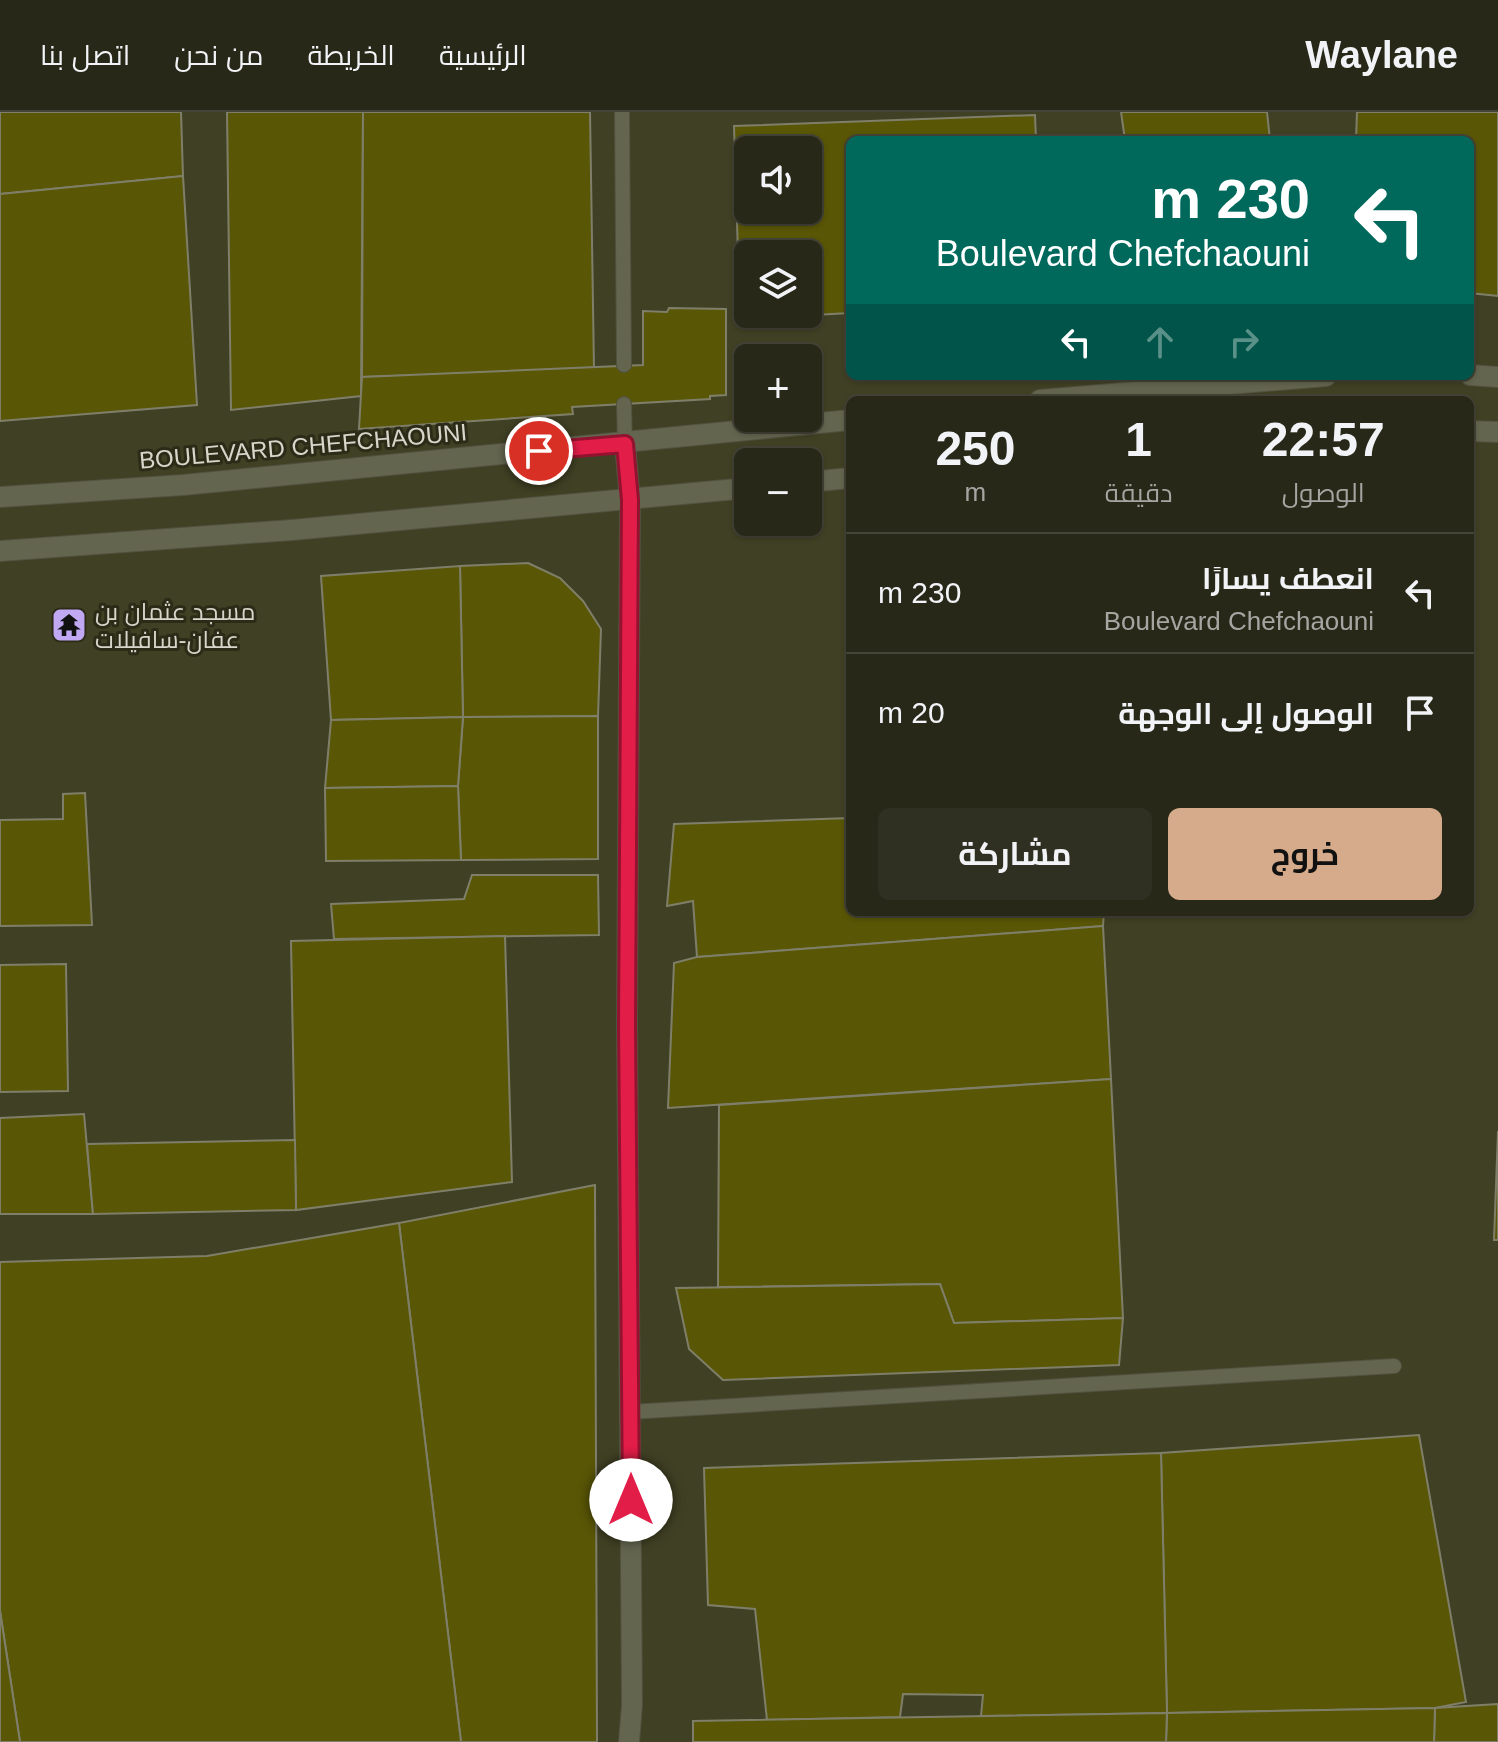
<!DOCTYPE html>
<html lang="ar">
<meta charset="utf-8">
<style>
:root{--surface:#282819;--page:#303022;--text:#f1f3f6;--muted:#a5a6a2;--line:#444438;--accent:#d6ab8b}
body{margin:0;font-family:Helvetica,Cairo,sans-serif;background:var(--page);color:var(--text);direction:rtl;height:100vh;display:flex;flex-direction:column;font-size:30px;white-space:nowrap}
*{box-sizing:border-box;margin:0}
p{font-size:26px;color:var(--muted)}
.icon{flex:none;width:44px;height:44px;fill:none;stroke:currentColor;stroke-width:2;stroke-linecap:round;stroke-linejoin:round}
.map{position:relative;flex:1;overflow:hidden;direction:ltr}
.sheet{position:absolute;left:846px;top:284px;width:628px;height:520px;display:flex;flex-direction:column;background:var(--surface);border-radius:12px;box-shadow:0 2px 6px #0004,0 0 0 2px var(--line);direction:rtl}
.sheet>*{flex:none}
.hud{position:absolute;left:846px;top:24px;width:628px;height:244px;border-radius:12px;box-shadow:0 2px 6px #0004,0 0 0 2px var(--line);direction:rtl;background:#00695c;color:#fff;overflow:hidden}
.tools{position:absolute;left:734px;top:24px;display:grid;gap:16px}
.tools a{display:grid;place-items:center;width:88px;height:88px;border-radius:12px;background:var(--surface);box-shadow:0 2px 6px #0004,0 0 0 2px var(--line);font-size:40px}
.pin{position:absolute;display:grid;place-items:center;width:68px;height:68px;color:#fff;margin:-34px;border:4px solid #fff;border-radius:50%;box-shadow:0 2px 8px #0007}
.me{position:absolute;width:88px;margin:-44px;rotate:0deg;stroke-linejoin:round;filter:drop-shadow(0 0 6px #0008)}
.turn{display:flex;align-items:center;gap:28px;height:168px;padding:0 32px;font-size:36px}
.turn .icon{width:104px;height:104px;stroke-width:2.5}
.turn b{display:block;font-size:56px;line-height:68px}
.lanes{display:flex;align-items:center;height:76px;padding:0 32px;background:#0003;justify-content:center;gap:40px;direction:ltr}
.lanes .off{opacity:.35}
.eta{display:flex;justify-content:space-evenly;align-items:center;height:136px;text-align:center}
.eta b{font-size:48px;font-weight:700;line-height:56px}
.action{display:flex;gap:16px;margin-top:auto;padding:16px 32px}
.action a{flex:1;height:92px;border-radius:12px;background:var(--accent);color:#111;font-size:32px;font-weight:700;line-height:92px;text-align:center}
.action a+a{background:var(--page);color:var(--text)}
ul{padding:0;list-style:none}
li{display:flex;align-items:center;gap:24px;height:120px;padding:0 32px;border-top:2px solid var(--line)}
li div{flex:1}
li b{display:block;font-size:30px}
li em{font-style:normal}
header{display:flex;align-items:center;gap:48px;box-sizing:border-box;height:112px;padding:0 40px;background:var(--surface);border-bottom:2px solid var(--line)}
header strong{font-size:38px}
nav{display:flex;gap:44px;margin-inline-start:auto;font-size:28px}
.map>svg:first-child{display:block}
.built{fill:#404024;fill-rule:evenodd}
.building{fill:#595606;stroke:#7f7f69;stroke-width:2;fill-rule:evenodd}
.lines{fill:none;stroke-linecap:round;stroke-linejoin:round}
.service-casing{stroke:#51513f;stroke-width:16}
.minor-casing{stroke:#51513f;stroke-width:22}
.tertiary-casing{stroke:#51513f;stroke-width:22}
.service{stroke:#64654f;stroke-width:14}
.minor{stroke:#64654f;stroke-width:20}
.tertiary{stroke:#64654f;stroke-width:20}
.route-casing{stroke:#92132f;stroke-width:20}
.route{stroke:#e11d48;stroke-width:14}
.labels{text-anchor:middle;dominant-baseline:central;stroke-width:6;stroke-linejoin:round;paint-order:stroke}
.street-label{font-size:24px;fill:#d6d6ca;stroke:#2c2b18}
.poi-label{font-size:24px;fill:#d6d6ca;stroke:#2c2b18;text-anchor:start}
</style>
<header>
<strong>Waylane</strong>
<nav><a>الرئيسية</a><a>الخريطة</a><a>من نحن</a><a>اتصل بنا</a></nav>
</header>
<div class="map">
<svg width="1498" height="1630" viewBox="0 0 1498 1630">
<rect width="100%" height="100%" fill="#363621"/>
<path class="built" d="M0,0H1498V1630H0ZM850,28H1470V264H850ZM748,38H808V98H748ZM748,142H808V202H748ZM748,246H808V306H748ZM850,288H1470V800H850ZM748,350H808V410H748Z"/>
<g class="building">
<polygon points="0,0 181,0 183,64 0,82"/>
<polygon points="227,0 363,0 361,284 231,298"/>
<polygon points="363,0 590,0 594,257 362,265"/>
<polygon points="1121,0 1267,0 1270,28 1125,28"/>
<polygon points="1357,0 1498,0 1498,184 1470,181 1470,28 1356,28"/>
<path d="M1035,3L1036,28H850V201L740,207L734,14ZM748,38H808V98H748ZM748,142H808V202H748Z"/>
<polygon points="183,64 197,293 0,309 0,82"/>
<polygon points="669,196 726,197 726,283 710,284 710,287 572,295 573,302 359,317 362,265 643,253 643,199 667,200"/>
<polygon points="528,451 560,466 583,489 601,517 598,604 463,605 460,454"/>
<polygon points="460,454 463,605 331,608 321,464"/>
<polygon points="598,604 598,747 461,748 458,674 463,605"/>
<polygon points="463,605 458,674 325,676 331,608"/>
<polygon points="458,674 461,748 326,749 325,676"/>
<polygon points="85,681 92,813 0,814 0,708 63,707 63,682"/>
<polygon points="850,706 850,800 1104,800 1103,814 697,845 693,789 667,794 674,712"/>
<polygon points="472,763 598,763 599,823 334,827 331,792 464,787"/>
<polygon points="1103,814 1111,967 668,996 674,851 697,845"/>
<polygon points="505,824 512,1070 296,1098 291,829"/>
<polygon points="66,852 68,979 0,980 0,853"/>
<polygon points="1111,967 1123,1206 954,1211 940,1172 718,1175 719,993"/>
<polygon points="84,1002 93,1102 0,1102 0,1006"/>
<polygon points="1498,1019 1498,1128 1494,1128"/>
<polygon points="295,1028 296,1098 93,1102 87,1032"/>
<polygon points="595,1073 597,1630 461,1630 399,1111"/>
<polygon points="399,1111 461,1630 20,1630 0,1499 0,1150 207,1144"/>
<polygon points="940,1172 954,1211 1123,1206 1119,1253 723,1268 689,1237 676,1176"/>
<polygon points="1419,1323 1466,1590 1435,1596 1167,1601 1161,1341"/>
<polygon points="1161,1341 1167,1601 981,1604 983,1583 903,1582 900,1605 767,1608 755,1497 708,1493 704,1356"/>
<polygon points="0,1499 20,1630 0,1630"/>
<polygon points="1498,1592 1498,1630 1434,1630 1435,1596"/>
<polygon points="1435,1596 1434,1630 1166,1630 1167,1601"/>
<polygon points="1167,1601 1166,1630 693,1630 693,1609"/>
</g>
<g class="lines">
<defs>
<g id="service">
<polyline points="622,0 624,253"/>
<polyline points="624,292 625,332"/>
<polyline points="630,1300 1394,1254"/>
</g>
<polyline id="minor" points="625,332 630,388 627,913 632,1593 629,1630"/>
<g id="tertiary">
<polyline points="1470,263 1498,265"/>
<polyline points="1040,288 1326,264"/>
<polyline points="1470,319 1498,320"/>
<polyline points="808,370 850,366"/>
<polyline points="0,385 183,373 850,308"/>
<polyline points="0,439 292,418 748,376"/>
</g>
</defs>
<use href="#service" class="service-casing"/>
<use href="#minor" class="minor-casing"/>
<use href="#tertiary" class="tertiary-casing"/>
<use href="#service" class="service"/>
<use href="#minor" class="minor"/>
<use href="#tertiary" class="tertiary"/>
</g>
<g class="lines">
<defs>
<polyline id="route" points="539,339 625,332 630,388 627,913 631,1388"/>
</defs>
<use href="#route" class="route-casing"/>
<use href="#route" class="route"/>
</g>
<defs>
<symbol id="temple-square" viewBox="-11 -11 22 22"><rect x="-9" y="-9" width="18" height="18" rx="4" fill="#c1a8f3" stroke="#2c2b18"/><path d="M0-6L5-2H3V0L6.5 2.5H4V6H1.5V3h-3V6H-4V2.5H-6.5L-3 0V-2H-5Z" fill="#111"/></symbol>
</defs>
<g fill-rule="evenodd">
<use href="#temple-square" x="49" y="493" width="40" height="40"/>
</g>
<g class="labels">
<g class="street-label">
<text transform="translate(303 334) rotate(-5)">BOULEVARD CHEFCHAOUNI</text>
</g>
<g class="poi-label">
<text x="95" y="499">مسجد عثمان بن<tspan x="95" dy="28">عفان-سافيلات</tspan></text>
</g>
</g>
</svg>
<div class="tools">
<a><svg class="icon" aria-label="sound" viewBox="0 0 24 24"><path d="M4 9h4l5-4v14l-5-4H4zM17 9q2 3 0 6"/></svg></a>
<a><svg class="icon" aria-label="layers" viewBox="0 0 24 24"><path d="M12 4l9 5-9 5-9-5zM3 14l9 5 9-5"/></svg></a>
<a>+</a>
<a>−</a>
</div>
<div class="pin" style="left:539px;top:339px;background:#d93025"><svg class="icon" aria-label="arrive" viewBox="0 0 24 24"><path d="M6 21V4h12l-3 4 3 4H6"/></svg></div>
<svg class="me" style="left:631px;top:1388px" viewBox="-20 -20 40 40"><circle r="19" fill="#fff"/><path d="M0-13L10 11 0 6-10 11z" fill="#e11d48"/></svg>
<div class="hud">
<div class="turn"><svg class="icon" aria-label="left" viewBox="0 0 24 24"><path d="M17 20v-9H6M10 6l-5 5 5 5"/></svg><div><b>230 m</b>Boulevard Chefchaouni</div></div>
<div class="lanes"><svg class="icon" aria-label="left" viewBox="0 0 24 24"><path d="M17 20v-9H6M10 6l-5 5 5 5"/></svg><svg class="icon off" aria-label="ahead" viewBox="0 0 24 24"><path d="M12 20V5M6 11l6-6 6 6"/></svg><svg class="icon off" aria-label="right" viewBox="0 0 24 24"><path d="M7 20v-9h11M14 6l5 5-5 5"/></svg></div>
</div>
<section class="sheet">
<div class="eta">
<div><b>22:57</b><p>الوصول</p></div>
<div><b>1</b><p>دقيقة</p></div>
<div><b>250</b><p>m</p></div>
</div>
<ul>
<li><svg class="icon" aria-label="left" viewBox="0 0 24 24"><path d="M17 20v-9H6M10 6l-5 5 5 5"/></svg><div><b>انعطف يسارًا</b><p>Boulevard Chefchaouni</p></div><em>230 m</em></li>
<li><svg class="icon" aria-label="arrive" viewBox="0 0 24 24"><path d="M6 21V4h12l-3 4 3 4H6"/></svg><div><b>الوصول إلى الوجهة</b></div><em>20 m</em></li>
</ul>
<div class="action"><a>خروج</a><a>مشاركة</a></div>
</section>
</div>
